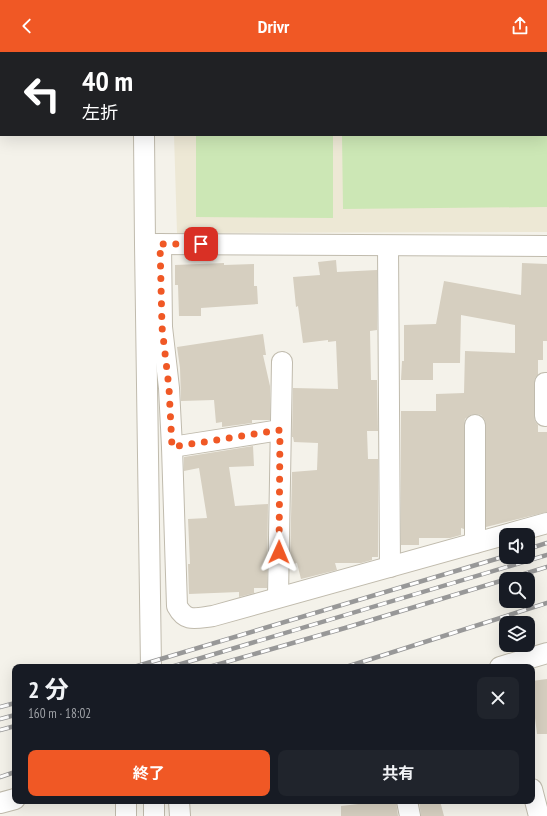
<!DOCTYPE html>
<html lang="ja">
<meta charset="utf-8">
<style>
:root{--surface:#171b24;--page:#20242c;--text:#f1f3f6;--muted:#9ea1a6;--accent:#f05825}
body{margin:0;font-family:"PT Sans Narrow","Noto Sans JP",sans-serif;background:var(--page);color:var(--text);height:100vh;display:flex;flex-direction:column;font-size:15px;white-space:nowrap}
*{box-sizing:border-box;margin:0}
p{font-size:13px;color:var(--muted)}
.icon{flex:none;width:22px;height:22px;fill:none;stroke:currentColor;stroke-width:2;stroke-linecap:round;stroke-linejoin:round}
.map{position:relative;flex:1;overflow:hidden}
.details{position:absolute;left:12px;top:612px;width:523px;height:140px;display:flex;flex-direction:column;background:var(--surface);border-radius:8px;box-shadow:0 4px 16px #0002}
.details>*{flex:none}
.banner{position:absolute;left:0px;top:0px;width:547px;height:84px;box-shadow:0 4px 16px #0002;background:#202124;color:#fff;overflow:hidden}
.controls{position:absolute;left:499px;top:476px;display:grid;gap:8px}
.controls a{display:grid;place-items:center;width:36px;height:36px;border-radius:8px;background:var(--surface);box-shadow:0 4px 16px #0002;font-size:20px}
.pin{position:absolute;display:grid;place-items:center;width:34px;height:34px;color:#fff;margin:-17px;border-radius:8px;box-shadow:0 2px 6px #0006}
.me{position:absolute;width:44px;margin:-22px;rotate:1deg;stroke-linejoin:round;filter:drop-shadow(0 0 3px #0008)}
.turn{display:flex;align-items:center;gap:14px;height:84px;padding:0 16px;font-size:18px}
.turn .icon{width:52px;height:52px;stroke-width:2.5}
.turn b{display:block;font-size:28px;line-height:34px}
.round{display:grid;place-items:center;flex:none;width:42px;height:42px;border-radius:8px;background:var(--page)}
.head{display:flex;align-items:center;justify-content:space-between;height:68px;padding:0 16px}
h1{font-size:24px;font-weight:700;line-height:30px}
.action{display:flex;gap:8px;margin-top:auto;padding:8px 16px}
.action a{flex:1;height:46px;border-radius:8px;background:var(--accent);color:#fff;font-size:16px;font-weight:700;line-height:46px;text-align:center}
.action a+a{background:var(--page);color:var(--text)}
header{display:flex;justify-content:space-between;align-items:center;height:52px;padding:0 16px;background:var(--accent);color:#fff;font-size:18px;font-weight:700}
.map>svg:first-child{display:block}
.education{fill:#ede8d5}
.green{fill:#cce7b5}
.building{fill:#d6cfc0}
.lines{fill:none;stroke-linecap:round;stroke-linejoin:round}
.minor-casing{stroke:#c0bbad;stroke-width:22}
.minor{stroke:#fff;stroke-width:20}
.rail-casing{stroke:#989898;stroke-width:4.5}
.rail{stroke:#fff;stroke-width:3;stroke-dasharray:9;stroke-linecap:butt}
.route{stroke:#f05825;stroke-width:7;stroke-dasharray:0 12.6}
</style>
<header><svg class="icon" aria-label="back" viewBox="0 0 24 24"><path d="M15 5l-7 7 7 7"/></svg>Drivr<svg class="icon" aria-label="share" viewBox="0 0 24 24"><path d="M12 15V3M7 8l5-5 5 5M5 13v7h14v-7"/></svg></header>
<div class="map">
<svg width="547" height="764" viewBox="0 0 547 764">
<rect width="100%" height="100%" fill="#f4f2ea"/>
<polygon class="education" points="172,0 547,0 547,180 177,181 174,83 546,83 546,1"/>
<g class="green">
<polygon points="341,0 547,0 547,155 343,157 342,83 546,83 546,1"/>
<polygon points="196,83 333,83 333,166 196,165"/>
</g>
<g class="building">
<polygon points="336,208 337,220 377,218 377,278 370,279 371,328 377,328 378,379 367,379 368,407 378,407 378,505 372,505 372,508 361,511 335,511 337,518 301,527 297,511 290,513 292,420 317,418 318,391 294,390 293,385 292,385 293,336 338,337 336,289 328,290 328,288 303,291 298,254 296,255 293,225 320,223 318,210"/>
<polygon points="224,211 224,213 254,212 254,234 257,234 258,252 201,256 201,264 179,264 178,233 175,233 175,213"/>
<polygon points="522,211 547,212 547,289 543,289 543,308 538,308 538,323 535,326 534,331 534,364 535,369 538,373 538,380 547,380 547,460 486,475 486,373 485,368 481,363 475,362 470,363 465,367 464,373 464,477 461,476 461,483 450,486 419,486 419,493 401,493 401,359 436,359 436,342 464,341 465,299 515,301 515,273 461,263 460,311 433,311 433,328 401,328 402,309 404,309 404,273 436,272 444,229 521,243"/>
<polygon points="263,282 266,303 263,303 270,334 270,368 252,368 252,371 222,375 222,370 216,371 214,348 181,349 180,316 177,295"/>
<polygon points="253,394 254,414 229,415 235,454 268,452 267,536 254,536 254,541 239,545 239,540 189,542 188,512 190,512 188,467 207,466 199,416 184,419 184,405"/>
<polygon points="547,627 547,682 537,682 533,650 532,650 532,629"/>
<polygon points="384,749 396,749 398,764 341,764 341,754"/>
<polygon points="419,749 440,749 444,764 421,764"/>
</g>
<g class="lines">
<defs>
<g id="minor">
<polyline points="144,0 144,1"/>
<polyline points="144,83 145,192 151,615"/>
<polyline points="147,192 547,194"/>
<path d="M161,192L162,275L169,336L172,395L177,554C186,571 196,566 213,564L547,471"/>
<polyline points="388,194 390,515"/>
<polyline points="545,364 545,331 547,331"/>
<polyline points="172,395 280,378"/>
<polyline points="475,491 475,373"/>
<polyline points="278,545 282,310"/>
<polyline points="500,615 547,601"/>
<polyline points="532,737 539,764"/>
<polyline points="126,749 126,764"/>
<polyline points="154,749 154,764"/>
<polyline points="179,749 180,764"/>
<polyline points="407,749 410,764"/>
<polyline points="0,751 15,747"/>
</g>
</defs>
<use href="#minor" class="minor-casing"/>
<use href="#minor" class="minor"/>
<defs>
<g id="rail">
<polyline points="528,497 547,491"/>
<polyline points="134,615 506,504"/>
<polyline points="171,615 547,503"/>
<polyline points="209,615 345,576 547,515"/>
<polyline points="346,615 547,551"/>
<polyline points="0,655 15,651"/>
<polyline points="0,667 15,663"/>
<polyline points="0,678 15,674"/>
<polyline points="0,725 15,720"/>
</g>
</defs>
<use href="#rail" class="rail-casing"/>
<use href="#rail" class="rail"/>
</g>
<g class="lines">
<polyline class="route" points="201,192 160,192 162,275 169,336 172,395 280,378 279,500"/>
</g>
</svg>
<div class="controls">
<a><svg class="icon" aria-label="sound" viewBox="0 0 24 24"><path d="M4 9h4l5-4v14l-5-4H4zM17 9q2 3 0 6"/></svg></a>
<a><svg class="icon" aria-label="search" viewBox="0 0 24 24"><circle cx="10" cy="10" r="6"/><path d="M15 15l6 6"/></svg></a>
<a><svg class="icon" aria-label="layers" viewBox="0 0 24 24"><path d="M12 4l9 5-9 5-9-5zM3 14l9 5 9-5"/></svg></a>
</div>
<div class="pin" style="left:201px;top:192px;background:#d93025"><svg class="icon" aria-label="arrive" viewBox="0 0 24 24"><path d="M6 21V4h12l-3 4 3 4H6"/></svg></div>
<svg class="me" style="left:279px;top:500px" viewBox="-20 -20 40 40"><path d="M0-17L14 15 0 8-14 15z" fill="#f05825" stroke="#fff" stroke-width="4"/></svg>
<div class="banner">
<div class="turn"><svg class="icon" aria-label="left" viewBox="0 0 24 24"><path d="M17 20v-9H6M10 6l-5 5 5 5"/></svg><div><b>40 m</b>左折</div></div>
</div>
<section class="details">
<div class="head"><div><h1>2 分</h1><p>160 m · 18:02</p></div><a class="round"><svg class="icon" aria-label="close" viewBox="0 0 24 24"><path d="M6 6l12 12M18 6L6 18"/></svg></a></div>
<div class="action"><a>終了</a><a>共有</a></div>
</section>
</div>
